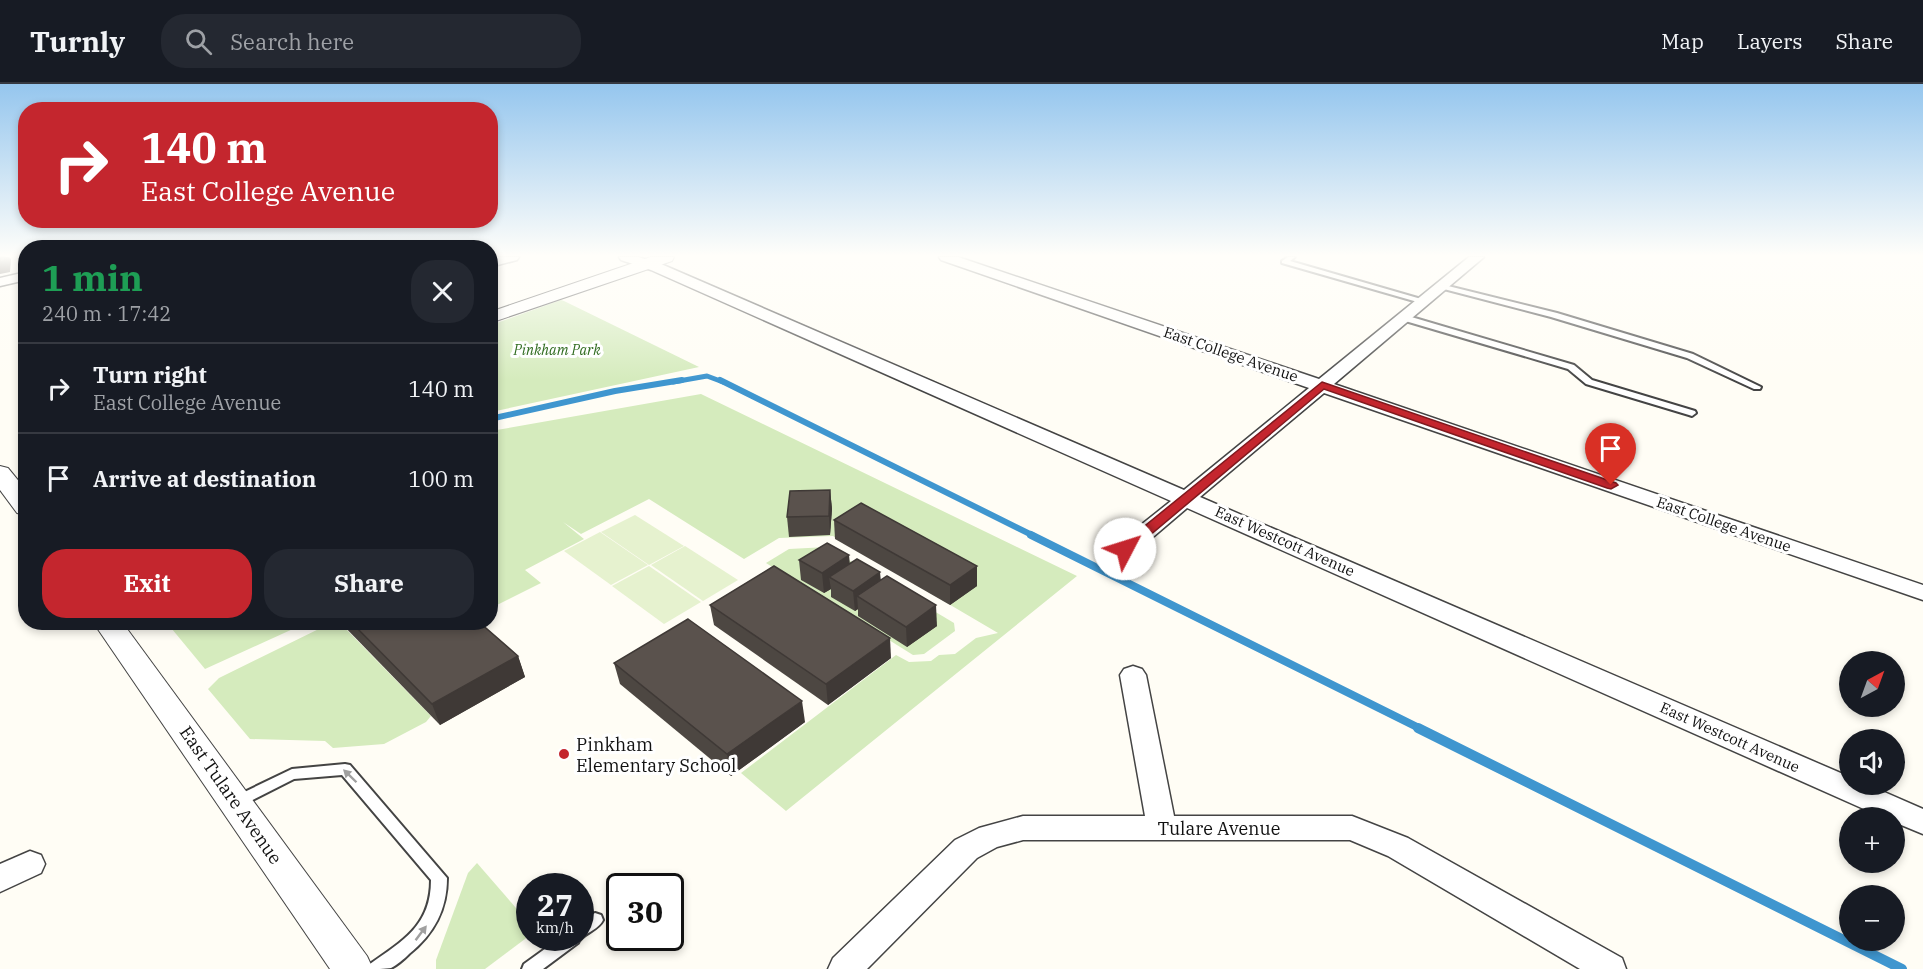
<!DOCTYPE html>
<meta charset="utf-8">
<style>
:root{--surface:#171b24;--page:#242831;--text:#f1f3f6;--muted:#9ea1a6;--line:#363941;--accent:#c4262e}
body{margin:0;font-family:"IBM Plex Serif",serif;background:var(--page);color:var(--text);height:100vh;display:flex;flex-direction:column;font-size:22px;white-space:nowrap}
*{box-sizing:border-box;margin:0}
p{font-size:20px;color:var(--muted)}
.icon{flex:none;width:33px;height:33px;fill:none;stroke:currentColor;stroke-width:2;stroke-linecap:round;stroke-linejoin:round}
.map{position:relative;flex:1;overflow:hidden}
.drawer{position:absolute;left:18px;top:156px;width:480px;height:390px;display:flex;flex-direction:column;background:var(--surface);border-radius:24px;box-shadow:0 3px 9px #0003}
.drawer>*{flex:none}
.top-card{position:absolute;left:18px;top:18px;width:480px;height:126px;border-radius:24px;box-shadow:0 3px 9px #0003;background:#c4262e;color:#fff;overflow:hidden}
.needle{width:39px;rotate:41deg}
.buttons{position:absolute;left:1839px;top:567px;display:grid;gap:12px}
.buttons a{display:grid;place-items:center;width:66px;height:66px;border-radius:50%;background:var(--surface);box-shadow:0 3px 9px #0003;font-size:30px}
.speed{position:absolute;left:516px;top:789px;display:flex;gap:12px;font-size:30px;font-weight:700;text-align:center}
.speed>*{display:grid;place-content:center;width:78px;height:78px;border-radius:50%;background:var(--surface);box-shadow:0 3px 9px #0003;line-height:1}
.speed small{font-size:15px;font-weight:400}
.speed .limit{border:3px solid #111;border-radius:9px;background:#fff;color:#111}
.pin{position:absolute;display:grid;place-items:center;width:51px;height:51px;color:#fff;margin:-62px -26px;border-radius:50% 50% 50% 0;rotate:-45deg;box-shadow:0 0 6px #0007}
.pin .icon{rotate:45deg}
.me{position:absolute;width:66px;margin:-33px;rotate:50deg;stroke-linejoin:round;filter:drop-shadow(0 0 4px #0008)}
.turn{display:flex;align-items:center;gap:21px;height:126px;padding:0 24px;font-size:27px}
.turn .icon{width:78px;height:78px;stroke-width:2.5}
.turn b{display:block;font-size:42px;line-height:51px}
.round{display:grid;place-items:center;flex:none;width:63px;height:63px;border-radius:24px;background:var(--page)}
.overview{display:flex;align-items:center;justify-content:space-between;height:102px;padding:0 24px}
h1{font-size:36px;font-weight:700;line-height:45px;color:#1e9e55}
.action{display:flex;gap:12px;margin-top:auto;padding:12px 24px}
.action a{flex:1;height:69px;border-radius:24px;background:var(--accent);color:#fff;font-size:24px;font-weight:700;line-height:69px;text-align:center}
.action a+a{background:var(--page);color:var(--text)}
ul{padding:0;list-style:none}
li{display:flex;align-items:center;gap:18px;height:90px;padding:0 24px;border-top:2px solid var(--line)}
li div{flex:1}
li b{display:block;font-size:22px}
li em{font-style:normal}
header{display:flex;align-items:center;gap:36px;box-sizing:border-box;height:84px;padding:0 30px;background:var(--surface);border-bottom:2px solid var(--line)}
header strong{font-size:28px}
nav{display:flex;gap:33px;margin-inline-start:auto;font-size:21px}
.search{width:420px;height:54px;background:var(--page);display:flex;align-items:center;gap:15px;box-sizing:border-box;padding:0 21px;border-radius:24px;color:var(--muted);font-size:22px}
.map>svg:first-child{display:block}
.green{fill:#d5ebbd}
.pitch{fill:#e6f2cf}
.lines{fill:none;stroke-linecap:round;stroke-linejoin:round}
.stream-far3{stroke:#3f96cf;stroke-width:5}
.stream-far2{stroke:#3f96cf;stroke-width:6}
.stream-far1{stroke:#3f96cf;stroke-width:8}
.stream{stroke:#3f96cf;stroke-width:10}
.service-casing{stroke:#444;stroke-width:4}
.minor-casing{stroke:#444;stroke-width:3}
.tertiary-casing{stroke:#444;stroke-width:2}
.service{fill:#fff;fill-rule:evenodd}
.minor{fill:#fff;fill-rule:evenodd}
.tertiary{fill:#fff;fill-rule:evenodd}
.wall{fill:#4d4742}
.shaded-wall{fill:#3f3936}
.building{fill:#5a524d;stroke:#3f3936;stroke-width:1.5}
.oneway{fill:#a0a0a0}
.route{fill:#c4262e;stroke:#7f191e;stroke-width:1.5}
.poi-dot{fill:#c4262e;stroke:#fff;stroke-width:2}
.labels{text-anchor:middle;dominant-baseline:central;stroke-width:6;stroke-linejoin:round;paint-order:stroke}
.far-park-label{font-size:14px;font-style:italic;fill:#2f6b1f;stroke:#fff}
.street-label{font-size:15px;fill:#111;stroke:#fff}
.near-poi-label{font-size:18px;fill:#111;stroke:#fff;text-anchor:start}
.near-street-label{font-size:18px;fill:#111;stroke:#fff}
</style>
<header>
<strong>Turnly</strong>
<div class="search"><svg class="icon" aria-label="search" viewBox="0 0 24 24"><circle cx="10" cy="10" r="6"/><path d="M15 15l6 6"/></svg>Search here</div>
<nav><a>Map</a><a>Layers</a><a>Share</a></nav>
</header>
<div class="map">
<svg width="1923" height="885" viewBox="0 0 1923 885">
<rect width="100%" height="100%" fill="#fffdf5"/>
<g class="green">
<polygon points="561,216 564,217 699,283 491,328 491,241"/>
<polygon points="701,310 1077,492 786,727 741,689 896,571 909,578 931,577 939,571 955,570 976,554 998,549 833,452 779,454 744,475 649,415 581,450 563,438 584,455 525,486 541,499 491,524 491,347"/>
<polygon points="827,463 954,539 955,547 924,570 913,571 766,479 789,465"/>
<polygon points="167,539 306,539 205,585"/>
<polygon points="331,539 340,539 431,632 426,638 384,660 333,664 325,657 250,655 208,605 219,594"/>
<polygon points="477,779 529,839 529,852 485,885 436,885 436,876 468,789"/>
</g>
<g class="pitch">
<polygon points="635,431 684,462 649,481 601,448"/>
<polygon points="600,448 648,481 611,501 564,467"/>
<polygon points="685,462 738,496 703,517 651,481"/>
<polygon points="649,482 701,518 664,540 612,502"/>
</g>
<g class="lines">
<polyline class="stream-far3" points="673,298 707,292 723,298"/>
<g class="stream-far2">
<polyline points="720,296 1034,452"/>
<polyline points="490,335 615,307 682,296"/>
</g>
<polyline class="stream-far1" points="1031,451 1421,645"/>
<polyline class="stream" points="1418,644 1902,885"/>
<defs>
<g id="service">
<polygon points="1288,173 1295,173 1290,177 1428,217 1421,219 1282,179 1282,177"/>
<polygon points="1440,200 1557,229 1693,270 1761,303 1760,305 1754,305 1687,274 1551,233 1440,204"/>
<polygon points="1402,232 1408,232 1574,281 1592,296 1695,327 1696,329 1692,332 1689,331 1586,300 1568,285 1402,236"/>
<path d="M345,680L350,681L447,794C447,826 434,850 409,870C404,875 397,881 391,884C385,885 375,885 368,885L370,880C404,856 431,841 431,796L342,691L294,695L239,723L234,721L232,717L234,713L292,685Z"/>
<path d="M595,829L601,831L603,836C598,847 582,849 578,859L543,885H522L524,880L560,854H580V837Z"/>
</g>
<g id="minor">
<polygon points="498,173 519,173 517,176 490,183 490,175"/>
<polygon points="619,173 638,173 661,180 1184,406 1309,304 941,176 939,173 958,173 1319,295 1469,173 1484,173 1334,300 1923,501 1923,516 1324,309 1200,413 1850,693 1850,700 1866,700 1923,725 1923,750 1894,738 1894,734 1884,734 1187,424 1133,470 1125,472 1117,470 1114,465 1117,460 1171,417 651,186 621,176"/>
<polygon points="26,188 26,196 0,202 0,194"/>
<polygon points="1133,582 1142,585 1146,591 1174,732 1352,732 1408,754 1622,874 1626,885 1580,885 1388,772 1350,756 1023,756 997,763 977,774 867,885 828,885 833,874 955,756 979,744 1023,732 1145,732 1120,591 1124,585"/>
<polygon points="30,767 41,771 45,780 41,789 0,808 0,780"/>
</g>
<g id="tertiary">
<polygon points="651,173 674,173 672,177 490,239 490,228"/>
<polygon points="0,382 8,384 26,406 26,431 17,429 0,406"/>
<polygon points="93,538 122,538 367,872 373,885 330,885"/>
</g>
</defs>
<use href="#service" class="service-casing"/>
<use href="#minor" class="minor-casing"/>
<use href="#tertiary" class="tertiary-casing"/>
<use href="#service" class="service"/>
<use href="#minor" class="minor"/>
<use href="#tertiary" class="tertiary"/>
</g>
<g class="wall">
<polygon points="830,406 832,425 830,451 789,453 787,433"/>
<polygon points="834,436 977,502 950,521 835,455"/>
<polygon points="799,476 850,479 881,496 937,542 907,563 858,532 858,525 855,527 831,513 831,505 824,509 801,496"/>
<polygon points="710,521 891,574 828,621 714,541"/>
<polygon points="340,538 479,538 518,572 525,593 440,641"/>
<polygon points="614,579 805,638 731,692 620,600"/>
</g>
<g class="shaded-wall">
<polygon points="5,173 9,173 11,175 10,188 0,190 0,178"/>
<polygon points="830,406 832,425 830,451 829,432"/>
<polygon points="849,471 851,491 829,493 831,505 824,509 822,489"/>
<polygon points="977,482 977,502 950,521 950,501"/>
<polygon points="880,488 882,508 857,512 858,525 855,527 853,507"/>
<polygon points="936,521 937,542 907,563 906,543"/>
<polygon points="890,554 891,574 828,621 826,600"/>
<polygon points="518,572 525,593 440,641 432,620"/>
<polygon points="802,617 805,638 731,692 727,670"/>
</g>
<g class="building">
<polygon points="0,173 5,173 5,177 0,178"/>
<polygon points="830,406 829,432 787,433 790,407"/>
<polygon points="861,419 977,482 950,501 834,436"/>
<polygon points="827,459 849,471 822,489 799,476"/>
<polygon points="857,475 880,488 853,507 829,493"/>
<polygon points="774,482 890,554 826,600 710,521"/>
<polygon points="887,492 936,521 906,543 857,512"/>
<polygon points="688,535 802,617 727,670 614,579"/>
<polygon points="351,538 479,538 518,572 432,620"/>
</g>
<defs><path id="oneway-solid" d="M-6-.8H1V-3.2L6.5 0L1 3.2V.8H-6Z" transform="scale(1.5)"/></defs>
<g class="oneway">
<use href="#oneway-solid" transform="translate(350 692) rotate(-136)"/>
<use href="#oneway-solid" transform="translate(421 849) rotate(-53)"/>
</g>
<linearGradient id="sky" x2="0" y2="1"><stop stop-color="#95c6ee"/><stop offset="0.58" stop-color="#fffefa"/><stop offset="1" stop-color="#fffefa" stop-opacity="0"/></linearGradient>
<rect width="1923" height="296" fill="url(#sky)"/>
<polygon class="route" points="1322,298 1616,399 1618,401 1611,405 1607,404 1324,305 1130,468 1120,468 1118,465 1120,462"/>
<circle class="poi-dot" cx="564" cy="670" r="6"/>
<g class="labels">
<g class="far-park-label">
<text x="557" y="266">Pinkham Park</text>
</g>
<g class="street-label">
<text transform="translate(1231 270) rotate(19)">East College Avenue</text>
<text transform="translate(1724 440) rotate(19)">East College Avenue</text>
<text transform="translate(1285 457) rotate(24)">East Westcott Avenue</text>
<text transform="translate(1730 653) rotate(24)">East Westcott Avenue</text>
</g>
<g class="near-poi-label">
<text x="576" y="660">Pinkham<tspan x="576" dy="21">Elementary School</tspan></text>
</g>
<g class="near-street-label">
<text transform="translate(231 711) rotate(55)">East Tulare Avenue</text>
<text x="1219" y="744">Tulare Avenue</text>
</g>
</g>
</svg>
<div class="buttons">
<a><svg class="needle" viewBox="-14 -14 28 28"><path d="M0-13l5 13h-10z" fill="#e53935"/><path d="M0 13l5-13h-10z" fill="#9ea1a6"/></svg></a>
<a><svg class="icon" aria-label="sound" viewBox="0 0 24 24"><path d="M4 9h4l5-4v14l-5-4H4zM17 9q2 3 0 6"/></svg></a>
<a>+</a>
<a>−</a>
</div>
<div class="speed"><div>27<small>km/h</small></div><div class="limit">30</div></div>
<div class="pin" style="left:1611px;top:401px;background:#d93025"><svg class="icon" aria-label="arrive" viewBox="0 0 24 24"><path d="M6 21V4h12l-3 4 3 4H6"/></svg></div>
<svg class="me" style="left:1125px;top:465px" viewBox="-20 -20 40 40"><circle r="19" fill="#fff"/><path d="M0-13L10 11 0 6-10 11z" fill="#c4262e"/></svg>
<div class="top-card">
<div class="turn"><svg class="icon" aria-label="right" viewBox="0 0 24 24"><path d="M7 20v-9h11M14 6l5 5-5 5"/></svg><div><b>140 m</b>East College Avenue</div></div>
</div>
<section class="drawer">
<div class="overview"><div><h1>1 min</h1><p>240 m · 17:42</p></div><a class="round"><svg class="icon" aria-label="close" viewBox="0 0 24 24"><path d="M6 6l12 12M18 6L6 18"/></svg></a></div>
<ul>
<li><svg class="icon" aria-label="right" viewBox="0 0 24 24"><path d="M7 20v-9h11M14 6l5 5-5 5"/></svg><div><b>Turn right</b><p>East College Avenue</p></div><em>140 m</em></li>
<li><svg class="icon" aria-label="arrive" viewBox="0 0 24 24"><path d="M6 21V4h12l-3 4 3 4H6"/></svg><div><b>Arrive at destination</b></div><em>100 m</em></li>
</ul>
<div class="action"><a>Exit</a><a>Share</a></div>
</section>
</div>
